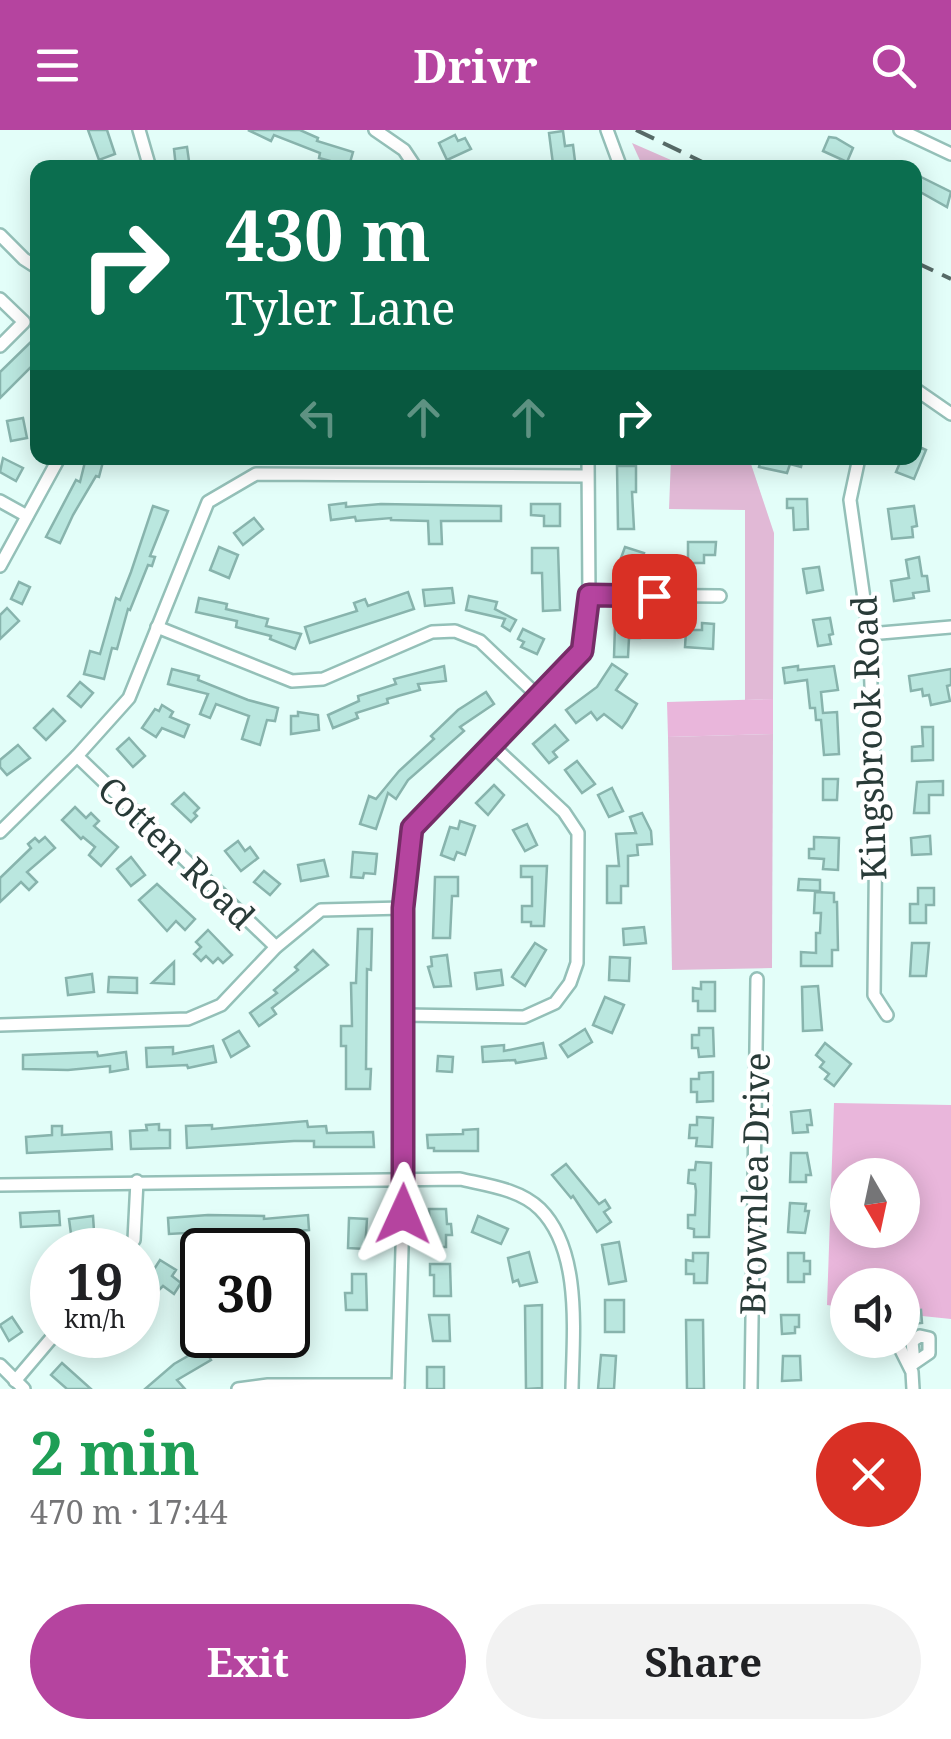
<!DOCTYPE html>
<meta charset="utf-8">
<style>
:root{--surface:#fff;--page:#f2f2f2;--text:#202124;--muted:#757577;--accent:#b5449f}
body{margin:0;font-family:"Noto Serif",serif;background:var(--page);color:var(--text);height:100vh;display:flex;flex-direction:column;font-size:38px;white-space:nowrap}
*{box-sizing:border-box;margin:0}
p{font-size:32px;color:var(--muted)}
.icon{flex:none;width:55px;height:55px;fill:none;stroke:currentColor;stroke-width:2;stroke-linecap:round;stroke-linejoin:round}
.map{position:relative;height:1259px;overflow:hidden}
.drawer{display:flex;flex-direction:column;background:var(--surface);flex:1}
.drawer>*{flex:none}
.banner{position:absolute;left:30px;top:30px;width:892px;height:305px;border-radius:20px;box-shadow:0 5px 25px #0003;background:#0b6e4f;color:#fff;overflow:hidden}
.needle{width:65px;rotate:171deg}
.tools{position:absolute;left:830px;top:1028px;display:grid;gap:20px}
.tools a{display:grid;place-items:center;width:90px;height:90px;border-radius:50%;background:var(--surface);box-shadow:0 5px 25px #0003;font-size:50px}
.speed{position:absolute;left:30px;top:1098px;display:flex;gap:20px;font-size:50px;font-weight:700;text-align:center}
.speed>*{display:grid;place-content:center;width:130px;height:130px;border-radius:50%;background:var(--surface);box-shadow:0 5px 25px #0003;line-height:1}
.speed small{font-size:25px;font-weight:400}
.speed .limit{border:5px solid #111;border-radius:15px;background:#fff;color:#111}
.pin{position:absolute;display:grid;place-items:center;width:85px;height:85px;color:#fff;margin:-42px;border-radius:20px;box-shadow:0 5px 15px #0006}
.me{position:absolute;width:110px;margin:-55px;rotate:1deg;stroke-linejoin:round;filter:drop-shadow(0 0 8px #0008)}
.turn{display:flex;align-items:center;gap:35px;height:210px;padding:0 30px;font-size:45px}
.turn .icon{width:130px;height:130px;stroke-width:2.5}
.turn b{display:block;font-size:70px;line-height:85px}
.lanes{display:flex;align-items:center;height:95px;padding:0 30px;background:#0003;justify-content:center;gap:50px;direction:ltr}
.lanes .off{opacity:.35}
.round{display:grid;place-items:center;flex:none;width:105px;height:105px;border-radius:52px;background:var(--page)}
.summary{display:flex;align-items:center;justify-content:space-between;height:170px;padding:0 30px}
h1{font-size:60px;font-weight:700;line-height:75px;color:#1e9e55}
.button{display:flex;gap:20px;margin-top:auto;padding:20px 30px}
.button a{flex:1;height:115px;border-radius:60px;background:var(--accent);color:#fff;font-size:40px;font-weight:700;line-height:115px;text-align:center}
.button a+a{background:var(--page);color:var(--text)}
header{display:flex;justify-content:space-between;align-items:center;height:130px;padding:0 30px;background:var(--accent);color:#fff;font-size:45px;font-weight:700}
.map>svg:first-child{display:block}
.green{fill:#e1b9d6}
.forest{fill:#e9b6db;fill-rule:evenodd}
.building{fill:#bae7df;stroke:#88b4ad;stroke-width:2.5}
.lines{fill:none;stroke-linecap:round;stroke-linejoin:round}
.minor-casing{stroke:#94c0b8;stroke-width:16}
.minor{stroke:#fff;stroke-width:11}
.rail{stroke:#566a67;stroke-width:4;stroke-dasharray:20 10;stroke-linecap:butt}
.route-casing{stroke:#762c67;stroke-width:25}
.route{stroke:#b5449f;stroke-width:18}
.labels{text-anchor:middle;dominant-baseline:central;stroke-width:8;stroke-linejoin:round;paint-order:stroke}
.street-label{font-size:35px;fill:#293b38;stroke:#fff}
</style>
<header><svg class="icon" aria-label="menu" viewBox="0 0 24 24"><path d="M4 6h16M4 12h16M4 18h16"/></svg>Drivr<svg class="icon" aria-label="search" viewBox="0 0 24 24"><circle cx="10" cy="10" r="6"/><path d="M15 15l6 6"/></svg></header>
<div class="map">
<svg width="951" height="1259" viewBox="0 0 951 1259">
<rect width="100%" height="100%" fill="#e3fef9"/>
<g class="green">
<polygon points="632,13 687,37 643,37"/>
<polygon points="671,328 749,328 774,403 773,569 745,570 745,380 669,379"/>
<polygon points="773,604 772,838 672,840 668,607"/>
</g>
<g class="forest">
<polygon points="773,569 773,604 668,607 667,572"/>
<path d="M834,973L951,975V1189L903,1184L902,1155H848L847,1178L827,1175ZM848,1045H902V1100H848Z"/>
</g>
<g class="building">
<polygon points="88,0 107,0 115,24 99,30"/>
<polygon points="248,0 300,0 318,8 317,11 353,22 349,36 319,28 320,23 274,5 271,11"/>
<polygon points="563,1 565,16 573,15 575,31 553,34 549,3"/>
<polygon points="455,5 458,11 465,8 471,19 447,30 439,13"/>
<polygon points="829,7 836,8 853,18 847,32 823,21"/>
<polygon points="187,17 190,38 176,38 174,19"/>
<polygon points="915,44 951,62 947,77 915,59"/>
<polygon points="38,205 38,230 0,268 0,242"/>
<polygon points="23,288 27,308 11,311 7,291"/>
<polygon points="915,315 926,320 914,349 896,342 902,328 915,328"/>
<polygon points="3,328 23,338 16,351 0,342"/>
<polygon points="86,328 104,328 99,347 96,346 73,385 60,413 46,407 76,350 80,352"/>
<polygon points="761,328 803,328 801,337 790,334 787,343 759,337"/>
<polygon points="617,336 636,336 636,362 632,362 634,399 618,399"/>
<polygon points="787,369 807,369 808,399 794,400 793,378 787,378"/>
<polygon points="346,373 346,377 381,374 501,376 501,391 441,391 442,414 429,414 428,391 391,390 391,388 356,391 355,387 331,390 329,375"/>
<polygon points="531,374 560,374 560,396 544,396 544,386 531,385"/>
<polygon points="153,376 168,381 150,426 155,427 152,436 148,435 130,480 128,479 117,519 112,518 104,549 84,544 90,521 100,524 116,468 120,470 131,442"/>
<polygon points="914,376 917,396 912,397 913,407 892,409 888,379"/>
<polygon points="254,388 263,399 243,415 234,403"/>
<polygon points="688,412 716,412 715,425 704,425 704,433 688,433"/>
<polygon points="219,417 238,425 229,448 210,440"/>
<polygon points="625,417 644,423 640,434 621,428"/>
<polygon points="532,418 558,418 560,480 543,481 542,443 532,443"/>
<polygon points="919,427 922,446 927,446 929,461 913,463 914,468 894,471 891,451 909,448 906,430"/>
<polygon points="819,437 823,460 807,463 803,439"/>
<polygon points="19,452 30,457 22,474 11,469"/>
<polygon points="452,458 454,473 425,476 423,460"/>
<polygon points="408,462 414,479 310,513 305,497 357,481 354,473 365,469 368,476"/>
<polygon points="469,466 497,472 495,479 516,490 510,501 502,496 505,489 466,480"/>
<polygon points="199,468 227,474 226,479 268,489 266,496 301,504 295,519 270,509 271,506 236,497 237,491 196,482"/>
<polygon points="7,478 19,491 0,509 0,485"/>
<polygon points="830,488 833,504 829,505 831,514 818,516 813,490"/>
<polygon points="702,493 714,494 713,519 685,517 686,500 702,500"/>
<polygon points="615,495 640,496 640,508 629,508 628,527 614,527"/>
<polygon points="523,499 544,509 537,524 521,517 524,512 518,509"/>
<polygon points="612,534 627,544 616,560 637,574 627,591 622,598 604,584 597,590 591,582 576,593 566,580 597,557"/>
<polygon points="444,536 446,551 418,554 420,560 387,569 388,573 356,583 358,588 333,598 328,585 359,571 358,566 396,554 394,549"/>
<polygon points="798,536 798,540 834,536 838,560 821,562 823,583 837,582 839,624 824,625 821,590 816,590 815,578 810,578 807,550 785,553 783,538"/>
<polygon points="172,539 199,546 198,550 248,570 278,578 275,591 267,590 260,615 242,609 249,586 216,574 210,588 200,584 208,564 168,554"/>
<polygon points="951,539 951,555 947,556 950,571 931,575 929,565 923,566 922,559 911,561 909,546"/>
<polygon points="80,552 93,563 81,577 68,566"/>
<polygon points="486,562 494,574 460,597 464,601 408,650 396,669 388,663 376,699 360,694 369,666 376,669 399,641 434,609 431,606 458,580"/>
<polygon points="162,575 173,582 170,587 189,595 184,607 162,598 156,607 142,598 155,579 159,581"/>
<polygon points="53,579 65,591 46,610 34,598"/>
<polygon points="298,582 318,585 319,600 291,604 291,586 298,586"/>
<polygon points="555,595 568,610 553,622 557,627 549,633 533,614"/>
<polygon points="922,597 933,597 933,630 912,631 912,617 923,616"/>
<polygon points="129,608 145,626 133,637 117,619"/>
<polygon points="18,615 30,628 7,645 0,637 0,630"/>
<polygon points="577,631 595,654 582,663 565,640"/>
<polygon points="823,649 838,649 837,670 823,670"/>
<polygon points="943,651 943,665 929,665 929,683 914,683 917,652"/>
<polygon points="494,655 504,665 488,685 476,673"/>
<polygon points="612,658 623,681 609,687 598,665"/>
<polygon points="184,663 199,678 194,683 197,686 191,692 172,674"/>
<polygon points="75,677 86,688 91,683 99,691 94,696 118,717 101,736 89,725 95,717 83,707 81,709 62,690"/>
<polygon points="642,683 651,701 652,714 637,715 638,725 628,726 628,756 621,756 621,773 607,773 607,736 619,736 616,704 636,703 630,687"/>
<polygon points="460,691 475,696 465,725 457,722 454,730 441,725 450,697 458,699"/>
<polygon points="527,694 537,715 525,721 513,700"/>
<polygon points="930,706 931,724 912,725 911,708"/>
<polygon points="45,707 55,718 27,742 37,752 29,760 21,752 0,772 0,748 31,718 28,714 35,708 39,712"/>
<polygon points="814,707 839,708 838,740 823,739 824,729 809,728 809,719 814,719"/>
<polygon points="238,711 245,721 250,717 258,728 241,741 225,721"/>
<polygon points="353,722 377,724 375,744 364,743 363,748 351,747"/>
<polygon points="131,727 145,745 131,756 117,739"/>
<polygon points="324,730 328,746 301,751 298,735"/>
<polygon points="521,736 547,736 544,796 531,796 531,792 522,792 522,776 532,776 532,747 521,747"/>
<polygon points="264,741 280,754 270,765 254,752"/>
<polygon points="435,747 458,747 458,766 452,766 450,808 433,808"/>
<polygon points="799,749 820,750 820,761 798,760"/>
<polygon points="157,754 195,789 185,800 176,791 167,801 139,770"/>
<polygon points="918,758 934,758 934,775 926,775 926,793 910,793 910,774 918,774"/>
<polygon points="815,762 834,763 834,772 837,772 838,820 832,820 832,836 801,836 801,822 816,823 816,803 820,803 821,783 814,783"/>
<polygon points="644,797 646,813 624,815 623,799"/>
<polygon points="358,799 372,799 371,840 367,839 366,939 371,939 370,959 346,959 346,916 341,916 341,896 352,896 351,853 356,853"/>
<polygon points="208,800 232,825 223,833 218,828 213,833 206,826 201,831 194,824 201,817 196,812"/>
<polygon points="535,813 546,820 525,856 512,847"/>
<polygon points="912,813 929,813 926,846 910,846"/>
<polygon points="313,820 328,835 272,878 276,884 259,896 250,883 277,863 274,860 298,840 295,837"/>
<polygon points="447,825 451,856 434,857 428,837 432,836 431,827"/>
<polygon points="610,827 630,828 629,851 609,850"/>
<polygon points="174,832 174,854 152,853"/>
<polygon points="501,840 503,855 477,859 475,843"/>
<polygon points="92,844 94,862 68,865 66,848"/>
<polygon points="109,847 137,848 137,863 108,862"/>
<polygon points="701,852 715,852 715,881 698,881 698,871 693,871 693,858 701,859"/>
<polygon points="818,856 822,900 803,901 802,857"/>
<polygon points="605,867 624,875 612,903 593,895"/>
<polygon points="699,898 713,898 714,926 699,927 698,918 692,918 692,905 699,905"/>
<polygon points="585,899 592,912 568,927 560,915"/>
<polygon points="239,901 249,916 231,927 223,910"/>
<polygon points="543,913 546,928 516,933 515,930 483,932 482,917 504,915 504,921"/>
<polygon points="825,913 851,934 834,956 825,949 829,944 820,937 824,932 816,925"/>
<polygon points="213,916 216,932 188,938 187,935 147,937 146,918 173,917 173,924"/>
<polygon points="97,922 98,926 126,922 128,939 110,942 110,936 68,940 23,939 23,925"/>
<polygon points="438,926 453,927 452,942 437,941"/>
<polygon points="713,942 713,971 697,972 697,962 691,962 691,949 699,949 699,943"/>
<polygon points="810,980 812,995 807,995 808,1002 793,1003 791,982"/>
<polygon points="697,987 713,988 712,1017 696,1016 697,1008 689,1008 690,995 697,995"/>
<polygon points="307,991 308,997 326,996 327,1003 373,1002 374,1017 314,1017 314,1011 294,1011 187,1018 186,996 212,995 212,999"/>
<polygon points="159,994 159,1000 170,1000 170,1018 131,1019 130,1001 147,1000 146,995"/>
<polygon points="52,996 62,996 62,1005 111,1002 112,1019 27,1023 26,1007 52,1005"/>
<polygon points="478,999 478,1021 434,1021 434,1018 428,1018 427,1005 463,1004 463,1000"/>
<polygon points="791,1023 807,1023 811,1045 806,1045 806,1052 790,1052"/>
<polygon points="696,1032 711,1033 709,1107 694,1107 694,1099 688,1098 688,1085 695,1085 696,1061 695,1054 688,1053 689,1040 695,1040"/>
<polygon points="566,1034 599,1074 605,1070 610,1078 604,1082 611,1092 597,1102 573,1066 571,1068 552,1045"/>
<polygon points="790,1073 806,1074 805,1081 809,1081 805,1103 788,1102"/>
<polygon points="429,1079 446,1079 447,1094 451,1094 452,1105 446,1105 446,1117 430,1117"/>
<polygon points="59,1081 60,1095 21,1097 20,1083"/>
<polygon points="208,1085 264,1086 264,1089 308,1085 309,1100 251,1104 251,1109 238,1110 238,1104 222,1105 222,1101 169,1104 168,1088"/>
<polygon points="93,1086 94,1101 71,1104 69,1089"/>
<polygon points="478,1086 508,1099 501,1114 472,1102"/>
<polygon points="349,1088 367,1089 365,1119 348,1118"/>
<polygon points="619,1112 626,1151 609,1154 602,1115"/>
<polygon points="529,1122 537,1152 520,1156 518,1150 513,1152 508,1128"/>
<polygon points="693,1123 708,1123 707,1153 694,1153 694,1144 686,1144 686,1130 693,1131"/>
<polygon points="788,1123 804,1123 804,1131 810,1131 810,1144 804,1144 804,1152 788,1152"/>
<polygon points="160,1130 176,1140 172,1146 181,1153 174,1164 163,1156 138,1180 138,1164"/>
<polygon points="52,1132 52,1160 47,1169 34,1160"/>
<polygon points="430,1134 450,1134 451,1166 434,1166 434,1145 430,1145"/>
<polygon points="352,1144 366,1144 367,1180 346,1180 345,1163 352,1163"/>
<rect x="605" y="1170" width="19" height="32"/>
<polygon points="542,1175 542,1258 526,1259 525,1176"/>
<polygon points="921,1180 922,1193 902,1195 902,1182"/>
<polygon points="429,1185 449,1185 450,1211 433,1211"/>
<polygon points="781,1185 799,1185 799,1197 795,1197 795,1203 782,1204"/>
<polygon points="12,1187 22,1202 9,1211 0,1195"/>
<polygon points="686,1190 703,1190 704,1259 687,1259"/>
<polygon points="195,1202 211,1230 177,1250 185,1259 145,1259 174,1234 193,1223 185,1208"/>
<polygon points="88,1205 111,1205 92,1226 79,1214"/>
<polygon points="233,1205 294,1205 294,1219 279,1219 279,1214 228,1222 225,1206"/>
<polygon points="601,1225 616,1226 614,1259 598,1259"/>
<polygon points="783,1226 800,1226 801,1250 782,1251"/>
<polygon points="62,1233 91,1259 67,1259 51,1245"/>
<rect x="427" y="1237" width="17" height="22"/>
</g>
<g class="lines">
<defs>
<g id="minor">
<polyline points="139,0 150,38"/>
<polyline points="375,0 404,20 416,38"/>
<polyline points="607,0 621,38"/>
<polyline points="900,0 951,24"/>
<polyline points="0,105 24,129 38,138"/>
<polyline points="0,169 24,192 0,216"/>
<polyline points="915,259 951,284"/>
<polyline points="859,328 850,370 869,504 876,685 874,865 887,885"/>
<polyline points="0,371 27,386"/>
<polyline points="0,436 59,328"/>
<polyline points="589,465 720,466"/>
<polyline points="157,497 292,551 323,549 432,502 455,501 480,511 539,567"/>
<polyline points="869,504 951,497"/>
<polyline points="77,626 276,817"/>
<polyline points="0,702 77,626 129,568 208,372 256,344 587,346"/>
<polyline points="404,885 524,887 555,873 570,853 577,833 578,703 564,682 492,615"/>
<polyline points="0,895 188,889 221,875 276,817 321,780 403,778"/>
<path d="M0,1055L460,1049C486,1055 520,1059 540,1079C582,1121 573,1204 572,1259"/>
<polyline points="125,1120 134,1110 137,1051"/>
<polyline points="896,1210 912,1242 913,1259"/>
<polyline points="0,1235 24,1259"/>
<polyline points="910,1236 929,1223 929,1208 920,1206 912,1211 914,1233"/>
<polyline points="15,1251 54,1205"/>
<polyline points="238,1259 268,1255 398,1255"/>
<polyline points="398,1259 404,1049 403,778 412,698 582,521 589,465 588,328"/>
<polyline points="751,1259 757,849"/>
</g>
</defs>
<use href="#minor" class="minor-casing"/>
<use href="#minor" class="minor"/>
<g class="rail">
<polyline points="636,0 715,38"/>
<polyline points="915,132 951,149"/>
</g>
</g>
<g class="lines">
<defs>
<polyline id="route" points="403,1084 403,778 412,698 582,521 589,465 654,466"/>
</defs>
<use href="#route" class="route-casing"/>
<use href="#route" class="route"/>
</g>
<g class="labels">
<g class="street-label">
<text transform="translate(868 608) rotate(-92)">Kingsbrook Road</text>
<text transform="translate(177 722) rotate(44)">Cotten Road</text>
<text transform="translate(754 1054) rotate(-89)">Brownlea Drive</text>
</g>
</g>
</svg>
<div class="tools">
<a><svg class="needle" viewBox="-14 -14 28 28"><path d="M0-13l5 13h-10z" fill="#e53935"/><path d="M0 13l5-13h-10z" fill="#757577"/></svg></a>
<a><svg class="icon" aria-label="sound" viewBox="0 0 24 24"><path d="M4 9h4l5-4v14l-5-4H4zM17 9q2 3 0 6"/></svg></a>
</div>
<div class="speed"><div>19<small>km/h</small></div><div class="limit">30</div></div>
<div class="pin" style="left:654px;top:466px;background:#d93025"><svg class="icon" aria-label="arrive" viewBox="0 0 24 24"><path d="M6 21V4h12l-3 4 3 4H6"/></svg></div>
<svg class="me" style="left:403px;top:1084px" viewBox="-20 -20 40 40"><path d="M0-17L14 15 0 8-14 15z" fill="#b5449f" stroke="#fff" stroke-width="4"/></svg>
<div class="banner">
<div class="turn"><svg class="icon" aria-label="right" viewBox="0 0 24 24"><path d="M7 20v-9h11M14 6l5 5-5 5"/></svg><div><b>430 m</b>Tyler Lane</div></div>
<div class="lanes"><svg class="icon off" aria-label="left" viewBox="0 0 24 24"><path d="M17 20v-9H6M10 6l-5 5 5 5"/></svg><svg class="icon off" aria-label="ahead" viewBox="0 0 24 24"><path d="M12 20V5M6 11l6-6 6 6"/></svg><svg class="icon off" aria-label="ahead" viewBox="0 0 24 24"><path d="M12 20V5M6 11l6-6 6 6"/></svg><svg class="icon" aria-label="right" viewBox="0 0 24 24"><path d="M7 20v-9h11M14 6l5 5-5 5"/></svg></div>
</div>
</div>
<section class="drawer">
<div class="summary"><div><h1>2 min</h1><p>470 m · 17:44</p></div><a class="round" style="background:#d93025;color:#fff"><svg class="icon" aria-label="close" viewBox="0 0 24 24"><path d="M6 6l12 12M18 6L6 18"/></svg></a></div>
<div class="button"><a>Exit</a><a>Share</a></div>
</section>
